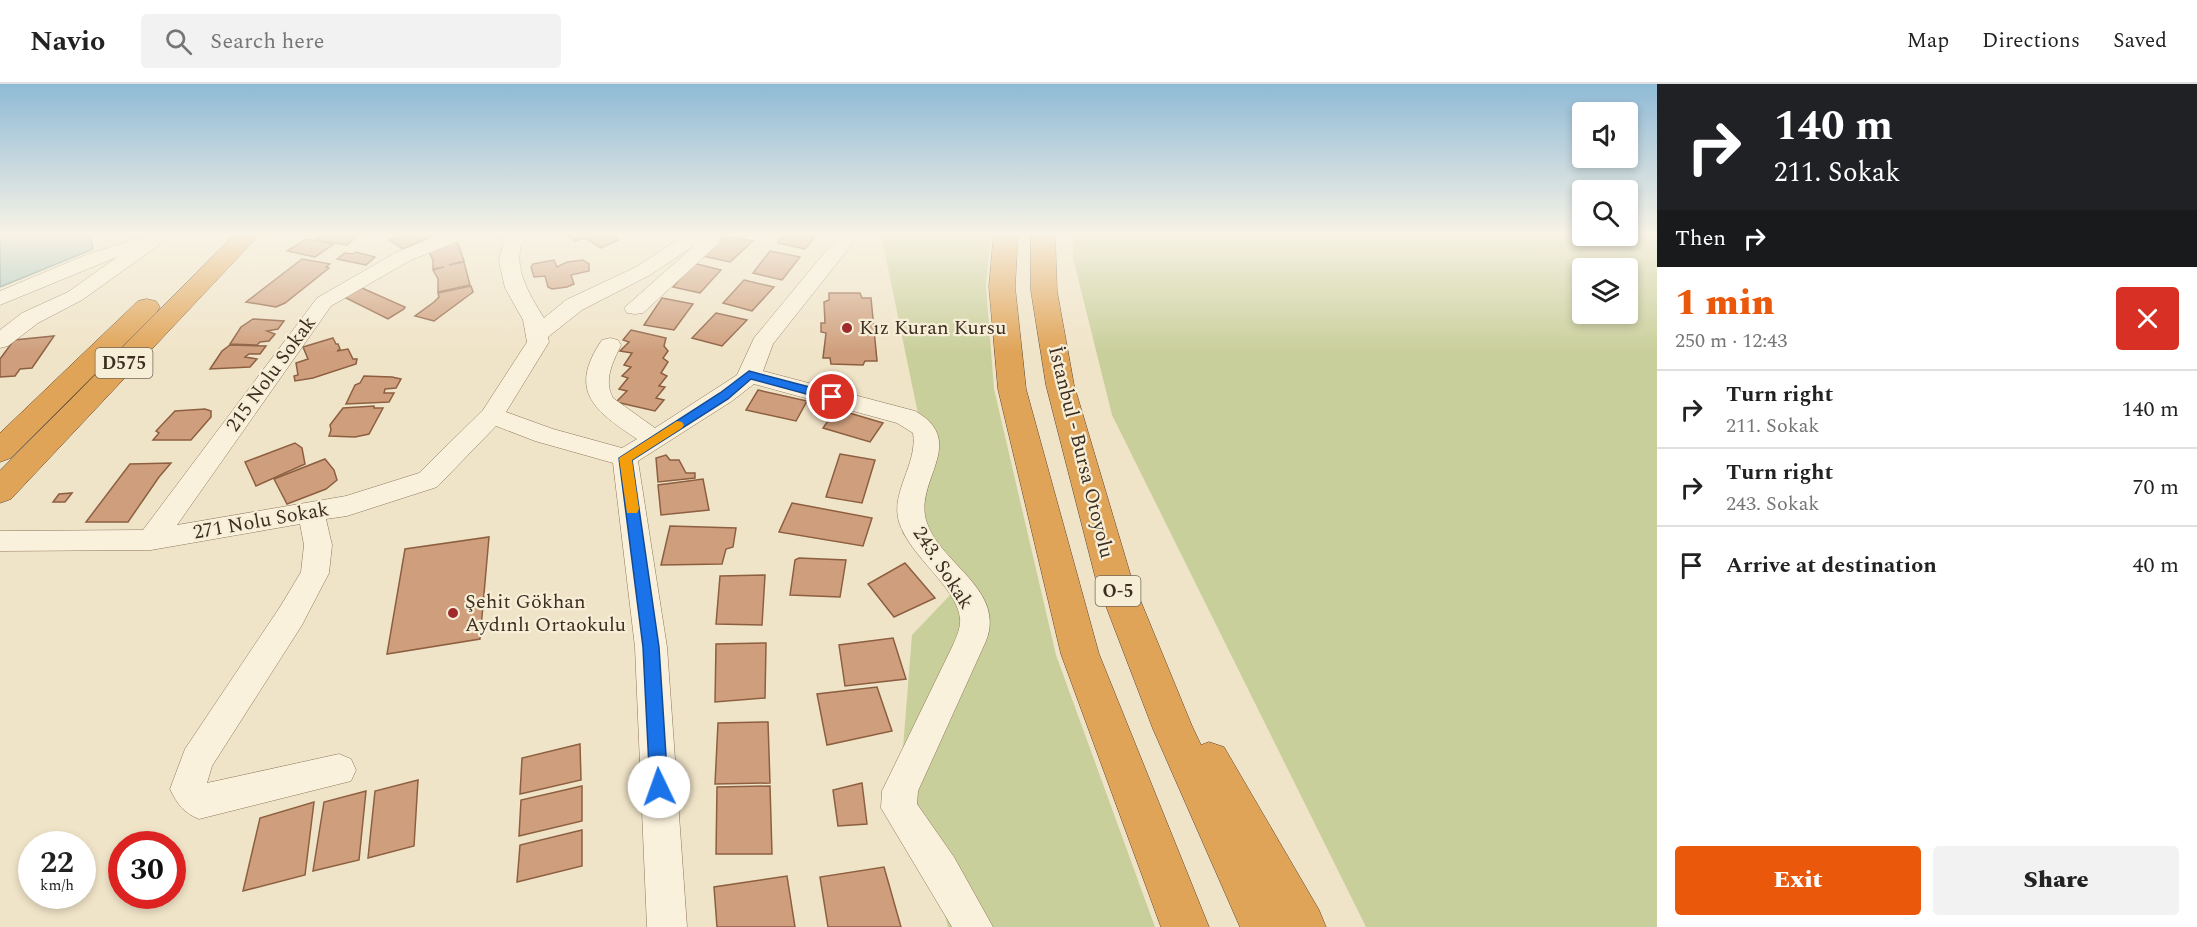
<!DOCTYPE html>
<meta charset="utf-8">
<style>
:root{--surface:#fff;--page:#f2f2f2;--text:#222;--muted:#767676;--line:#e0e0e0;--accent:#ea580c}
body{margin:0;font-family:Spectral,serif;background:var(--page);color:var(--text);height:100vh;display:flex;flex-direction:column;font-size:22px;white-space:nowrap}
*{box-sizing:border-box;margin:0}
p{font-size:20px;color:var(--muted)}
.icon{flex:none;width:33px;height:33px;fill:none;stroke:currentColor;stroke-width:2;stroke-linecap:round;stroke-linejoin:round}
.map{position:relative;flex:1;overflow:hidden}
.side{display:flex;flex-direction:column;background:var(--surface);width:540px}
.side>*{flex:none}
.hud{background:#202124;color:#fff;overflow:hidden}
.controls{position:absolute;left:1572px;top:18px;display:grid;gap:12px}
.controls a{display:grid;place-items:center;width:66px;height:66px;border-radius:6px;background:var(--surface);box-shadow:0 3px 9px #0003;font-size:30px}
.speed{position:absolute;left:18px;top:747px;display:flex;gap:12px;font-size:30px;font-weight:700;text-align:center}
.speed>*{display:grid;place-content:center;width:78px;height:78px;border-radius:50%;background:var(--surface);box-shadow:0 3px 9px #0003;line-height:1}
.speed small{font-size:15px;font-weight:400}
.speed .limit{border:9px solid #d22;background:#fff;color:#111}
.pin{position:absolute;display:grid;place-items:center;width:51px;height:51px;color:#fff;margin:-26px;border:3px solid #fff;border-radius:50%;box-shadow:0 2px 6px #0007}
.me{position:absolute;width:66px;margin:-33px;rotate:357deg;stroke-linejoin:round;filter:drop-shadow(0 0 4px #0008)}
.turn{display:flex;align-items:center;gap:21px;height:126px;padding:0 18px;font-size:27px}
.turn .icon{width:78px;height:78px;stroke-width:2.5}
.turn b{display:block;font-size:42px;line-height:51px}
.then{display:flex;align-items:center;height:57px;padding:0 18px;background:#0003;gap:12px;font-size:22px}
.round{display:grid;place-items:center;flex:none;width:63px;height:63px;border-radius:6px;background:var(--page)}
.overview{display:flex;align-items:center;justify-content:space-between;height:102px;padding:0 18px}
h1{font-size:36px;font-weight:800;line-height:45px;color:var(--accent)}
.action{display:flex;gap:12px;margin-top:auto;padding:12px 18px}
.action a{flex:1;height:69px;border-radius:6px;background:var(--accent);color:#fff;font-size:24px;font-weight:800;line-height:69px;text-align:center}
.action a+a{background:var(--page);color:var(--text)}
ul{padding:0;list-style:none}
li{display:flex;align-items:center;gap:18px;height:78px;padding:0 18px;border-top:2px solid var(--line)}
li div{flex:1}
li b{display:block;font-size:22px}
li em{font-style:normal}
header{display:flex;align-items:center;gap:36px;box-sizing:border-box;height:84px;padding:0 30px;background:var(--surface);border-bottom:2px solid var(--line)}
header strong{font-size:28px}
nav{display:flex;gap:33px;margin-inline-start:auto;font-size:21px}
.search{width:420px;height:54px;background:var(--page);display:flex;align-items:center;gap:15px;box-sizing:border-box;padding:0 21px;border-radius:6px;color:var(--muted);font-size:22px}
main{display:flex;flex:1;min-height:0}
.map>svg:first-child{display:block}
.green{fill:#c9cf9b;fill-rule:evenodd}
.water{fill:#a9c4bc;stroke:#6f938a;stroke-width:1.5}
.building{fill:#cf9f7d;stroke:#8d5f41;stroke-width:1.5}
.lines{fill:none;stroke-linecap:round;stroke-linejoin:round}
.minor-casing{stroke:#8d765c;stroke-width:1}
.highway-casing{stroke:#5b4430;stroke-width:1}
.minor{fill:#faf1dc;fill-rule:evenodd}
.highway{fill:#e0a458;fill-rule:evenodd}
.route{fill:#1a73e8;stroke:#114b97;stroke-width:1.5}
.slow{fill:#f59e0b}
.poi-dot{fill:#9e2a2b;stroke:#f7eed8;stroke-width:2}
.labels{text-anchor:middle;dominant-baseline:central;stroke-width:4.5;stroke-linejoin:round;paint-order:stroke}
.shield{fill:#f7eed8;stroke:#756857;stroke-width:1.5}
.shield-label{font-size:18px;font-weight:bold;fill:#3d2e20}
.poi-label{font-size:20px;fill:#3d2e20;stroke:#f7eed8;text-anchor:start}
.street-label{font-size:20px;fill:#3d2e20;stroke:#f7eed8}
</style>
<header>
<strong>Navio</strong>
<div class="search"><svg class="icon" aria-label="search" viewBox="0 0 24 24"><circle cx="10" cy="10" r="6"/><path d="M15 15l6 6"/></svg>Search here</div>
<nav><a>Map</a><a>Directions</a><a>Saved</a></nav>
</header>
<main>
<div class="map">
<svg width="1657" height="843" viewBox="0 0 1657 843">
<rect width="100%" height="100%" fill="#f0e4c8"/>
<g class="green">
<polygon points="881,150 991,150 986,202 994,305 1056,571 1155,843 948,843 903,664 912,551 951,510 902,449 918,330"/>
<path d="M1073,150H1657V843H1366L1112,331L1073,174ZM1582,184H1628V230H1582Z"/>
</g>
<polygon class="water" points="0,150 89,150 93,165 0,203"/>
<g class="building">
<polygon points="324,150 360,150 347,161 316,156"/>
<polygon points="404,150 436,150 403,165 389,156"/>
<polygon points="566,150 610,150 618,156 601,164 585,154 575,157"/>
<polygon points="784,150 817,150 805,165 778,159"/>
<polygon points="724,152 753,157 730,178 703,172"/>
<polygon points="307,155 334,160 315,173 287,167"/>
<polygon points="457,157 464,177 449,181 464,178 470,201 438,208 438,195 433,186 444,183 433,185 433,176 428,166"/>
<polygon points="770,167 800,173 782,196 753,189"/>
<polygon points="356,168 375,173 366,181 337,175 345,169 353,170"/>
<polygon points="302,175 330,180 326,183 329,184 285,219 276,223 246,218"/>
<polygon points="554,176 557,183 567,178 583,176 589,180 589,187 571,191 574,200 567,203 552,205 548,203 545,192 534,193 531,183 533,180"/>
<polygon points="693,179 721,186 700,209 673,203"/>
<polygon points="744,196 774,203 752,227 723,219"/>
<polygon points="471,202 473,208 434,237 415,232 434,218 439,213 438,209"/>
<polygon points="362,204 405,223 404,225 388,235 344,213"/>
<polygon points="829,209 860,209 862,214 871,214 877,277 865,277 863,281 831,280 830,274 823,274 826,249 821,248 821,239 825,239 824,218 829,216"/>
<polygon points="662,214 693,220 674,246 644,241"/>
<polygon points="716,229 747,236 722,262 692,254"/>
<polygon points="253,235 284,237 278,245 267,247 275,250 269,257 260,258 257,261 230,260 241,243"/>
<polygon points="631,246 666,254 664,262 668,267 663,274 668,278 661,289 667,292 659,302 665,303 656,314 664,316 655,327 616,318 627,307 619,305 628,294 622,292 631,283 624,281 632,269 620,267 629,258 623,256"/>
<polygon points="54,252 32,284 20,285 15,292 0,293 0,275 14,256"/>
<polygon points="333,254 336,260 338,260 340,265 337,267 348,265 353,275 357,275 356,280 313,294 295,297 294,292 298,291 296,279 308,275 303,263"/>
<polygon points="230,261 266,262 260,270 249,270 245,273 257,275 250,283 210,285 222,267"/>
<polygon points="364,292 392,293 401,295 396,304 385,305 384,309 394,309 389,318 346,320 355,301 360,299"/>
<polygon points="758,306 807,317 796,337 746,326"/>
<polygon points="374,322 374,324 383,324 369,350 355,353 329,352 331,346 330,341 343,324"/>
<polygon points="205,325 211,327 211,333 191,356 153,356 159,349 156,347 175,327"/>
<polygon points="836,325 883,339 870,358 823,344"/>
<polygon points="295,359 302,364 305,380 256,402 245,378"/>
<polygon points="840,370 875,376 862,419 826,413"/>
<polygon points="666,371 670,376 679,376 686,389 695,389 695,394 658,398 656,374"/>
<polygon points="325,375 334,386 337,396 326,405 287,420 274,395"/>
<polygon points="171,379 159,393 128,438 86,438 130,380"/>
<polygon points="703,395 709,426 661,431 658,401"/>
<polygon points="72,409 65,418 53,418 59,410"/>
<polygon points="792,419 872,434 863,462 779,448"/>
<polygon points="670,442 736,444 733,463 726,465 722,480 661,481"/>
<polygon points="489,453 480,555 387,570 405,465"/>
<polygon points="799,474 846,476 840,513 790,511 795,476"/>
<polygon points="905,479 935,514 894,533 868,500"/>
<polygon points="765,491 762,541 716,540 720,492"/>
<polygon points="893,554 906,595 845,602 839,561"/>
<polygon points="766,559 765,614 715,618 716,560"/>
<polygon points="877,603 892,647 827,661 817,610"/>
<polygon points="768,638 770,699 715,700 718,639"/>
<polygon points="580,660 581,696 520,710 522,674"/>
<polygon points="418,696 414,762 368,774 375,707"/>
<polygon points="862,699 867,740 838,742 833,706"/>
<polygon points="582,702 582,737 519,752 521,716"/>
<polygon points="770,702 772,770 716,770 717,703"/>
<polygon points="366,707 359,776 313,787 324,718"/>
<polygon points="314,718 305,791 243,807 260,734"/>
<polygon points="582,746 582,782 517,798 520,761"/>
<polygon points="884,783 901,843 828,843 820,793"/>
<polygon points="787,792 795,843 717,843 714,803"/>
</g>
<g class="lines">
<defs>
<g id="minor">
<polygon points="151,150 174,150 82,216 38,239 8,262 0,264 0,246 22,229 68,208 117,173 0,221 0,207 88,170 136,155 142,157"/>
<path d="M442,150H469L466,154L409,177L331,222L177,441L346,412L419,389L483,326L527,258L523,236L505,204L499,177L505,150H527C508,177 529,210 544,234L566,216L636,183L686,150H710L708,153L717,154L720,158L643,229L635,230L627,229L624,224L695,161L650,191L582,226L548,253L549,258L506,328L553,345L622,364L637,355C595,327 567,307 602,256L610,254L618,256L621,261C613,278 603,296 613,314L655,344L737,291L754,254L840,150H860L773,260L763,287L915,327C970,358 912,398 927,439C941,480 1006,506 986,557L918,707L917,720L954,773L993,843H952L881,724L882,707L953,561C957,552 961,543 960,534C956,502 910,473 899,438C890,408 918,380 913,349L897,339L754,300L732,317L638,377L667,563L687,843H647L635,563L613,379L535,357L496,342L437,403L347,432L326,435L332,461L329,489L302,541L212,682L207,699L339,670L351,675L356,686L351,697L199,735C184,729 177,720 170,705L185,665L280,523L301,488L304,461L300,440L151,466L0,467V447L143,446L317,214L395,169Z"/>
</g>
<g id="highway">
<polygon points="235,150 260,150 11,415 0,419 0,387"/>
<polygon points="994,150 1018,150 1015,203 1026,305 1099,570 1209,843 1161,843 1061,570 998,305 989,203"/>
<polygon points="1031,150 1055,150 1057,207 1074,301 1132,496 1192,642 1201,661 1209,658 1224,663 1319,826 1326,843 1240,843 1153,645 1096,496 1046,301 1031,207"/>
<polygon points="147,215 156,217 160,223 156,229 11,374 0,378 0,349 138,217"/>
</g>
</defs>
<use href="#minor" class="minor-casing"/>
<use href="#highway" class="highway-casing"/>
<use href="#minor" class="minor"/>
<use href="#highway" class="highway"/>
</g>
<linearGradient id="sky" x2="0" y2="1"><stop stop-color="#8fbad6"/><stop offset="0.56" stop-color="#f8f3e6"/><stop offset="1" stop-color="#f8f3e6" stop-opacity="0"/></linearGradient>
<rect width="1657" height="268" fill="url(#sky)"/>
<polygon class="route" points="749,287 836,310 838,313 832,317 751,295 728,315 632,376 659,563 668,703 665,709 659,711 653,709 650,703 643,563 619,374 720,309"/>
<polygon class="slow" points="677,337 682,338 684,341 682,344 632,376 639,425 637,429 627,429 619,374"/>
<g class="poi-dot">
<circle cx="847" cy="244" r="6"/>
<circle cx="453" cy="529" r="6"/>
</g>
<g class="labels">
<g class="shield">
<rect x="95.5" y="264" width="57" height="30" rx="4.5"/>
<rect x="1095.5" y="492" width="45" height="30" rx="4.5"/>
</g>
<g class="shield-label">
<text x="124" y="279">D575</text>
<text x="1118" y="507">O-5</text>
</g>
<g class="poi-label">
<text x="859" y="244">Kız Kuran Kursu</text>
<text x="465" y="518">Şehit Gökhan<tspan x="465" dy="23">Aydınlı Ortaokulu</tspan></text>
</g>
<g class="street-label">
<text transform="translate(271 290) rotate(-54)">215 Nolu Sokak</text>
<text transform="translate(1081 368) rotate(76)">İstanbul - Bursa Otoyolu</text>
<text transform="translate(261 437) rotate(-10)">271 Nolu Sokak</text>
<text transform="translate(943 484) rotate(57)">243. Sokak</text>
</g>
</g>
</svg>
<div class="controls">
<a><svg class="icon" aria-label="sound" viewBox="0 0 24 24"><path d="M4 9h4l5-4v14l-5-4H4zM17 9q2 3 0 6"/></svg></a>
<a><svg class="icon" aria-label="search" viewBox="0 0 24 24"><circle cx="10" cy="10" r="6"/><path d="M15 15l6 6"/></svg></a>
<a><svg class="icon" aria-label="layers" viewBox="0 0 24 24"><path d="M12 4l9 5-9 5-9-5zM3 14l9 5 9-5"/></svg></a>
</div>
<div class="speed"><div>22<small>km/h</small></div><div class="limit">30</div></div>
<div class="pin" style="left:832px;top:313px;background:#d93025"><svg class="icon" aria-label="arrive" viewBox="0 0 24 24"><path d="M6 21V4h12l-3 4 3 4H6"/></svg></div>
<svg class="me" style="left:659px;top:703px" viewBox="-20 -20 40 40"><circle r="19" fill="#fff"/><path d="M0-13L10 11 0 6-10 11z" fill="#1a73e8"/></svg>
</div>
<section class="side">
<div class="hud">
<div class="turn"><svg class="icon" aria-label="right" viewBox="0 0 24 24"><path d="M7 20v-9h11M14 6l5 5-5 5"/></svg><div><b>140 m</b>211. Sokak</div></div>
<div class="then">Then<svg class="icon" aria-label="right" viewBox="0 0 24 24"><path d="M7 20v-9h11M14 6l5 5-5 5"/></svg></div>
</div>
<div class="overview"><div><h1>1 min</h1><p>250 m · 12:43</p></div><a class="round" style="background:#d93025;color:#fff"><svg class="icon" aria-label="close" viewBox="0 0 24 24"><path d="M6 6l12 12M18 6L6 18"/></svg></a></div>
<ul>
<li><svg class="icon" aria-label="right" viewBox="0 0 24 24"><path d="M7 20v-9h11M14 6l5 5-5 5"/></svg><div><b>Turn right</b><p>211. Sokak</p></div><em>140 m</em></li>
<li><svg class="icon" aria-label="right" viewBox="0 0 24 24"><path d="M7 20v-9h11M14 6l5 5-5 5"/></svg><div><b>Turn right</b><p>243. Sokak</p></div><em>70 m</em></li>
<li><svg class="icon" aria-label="arrive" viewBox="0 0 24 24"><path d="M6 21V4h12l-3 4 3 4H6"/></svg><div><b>Arrive at destination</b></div><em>40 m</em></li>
</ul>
<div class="action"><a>Exit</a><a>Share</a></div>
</section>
</main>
